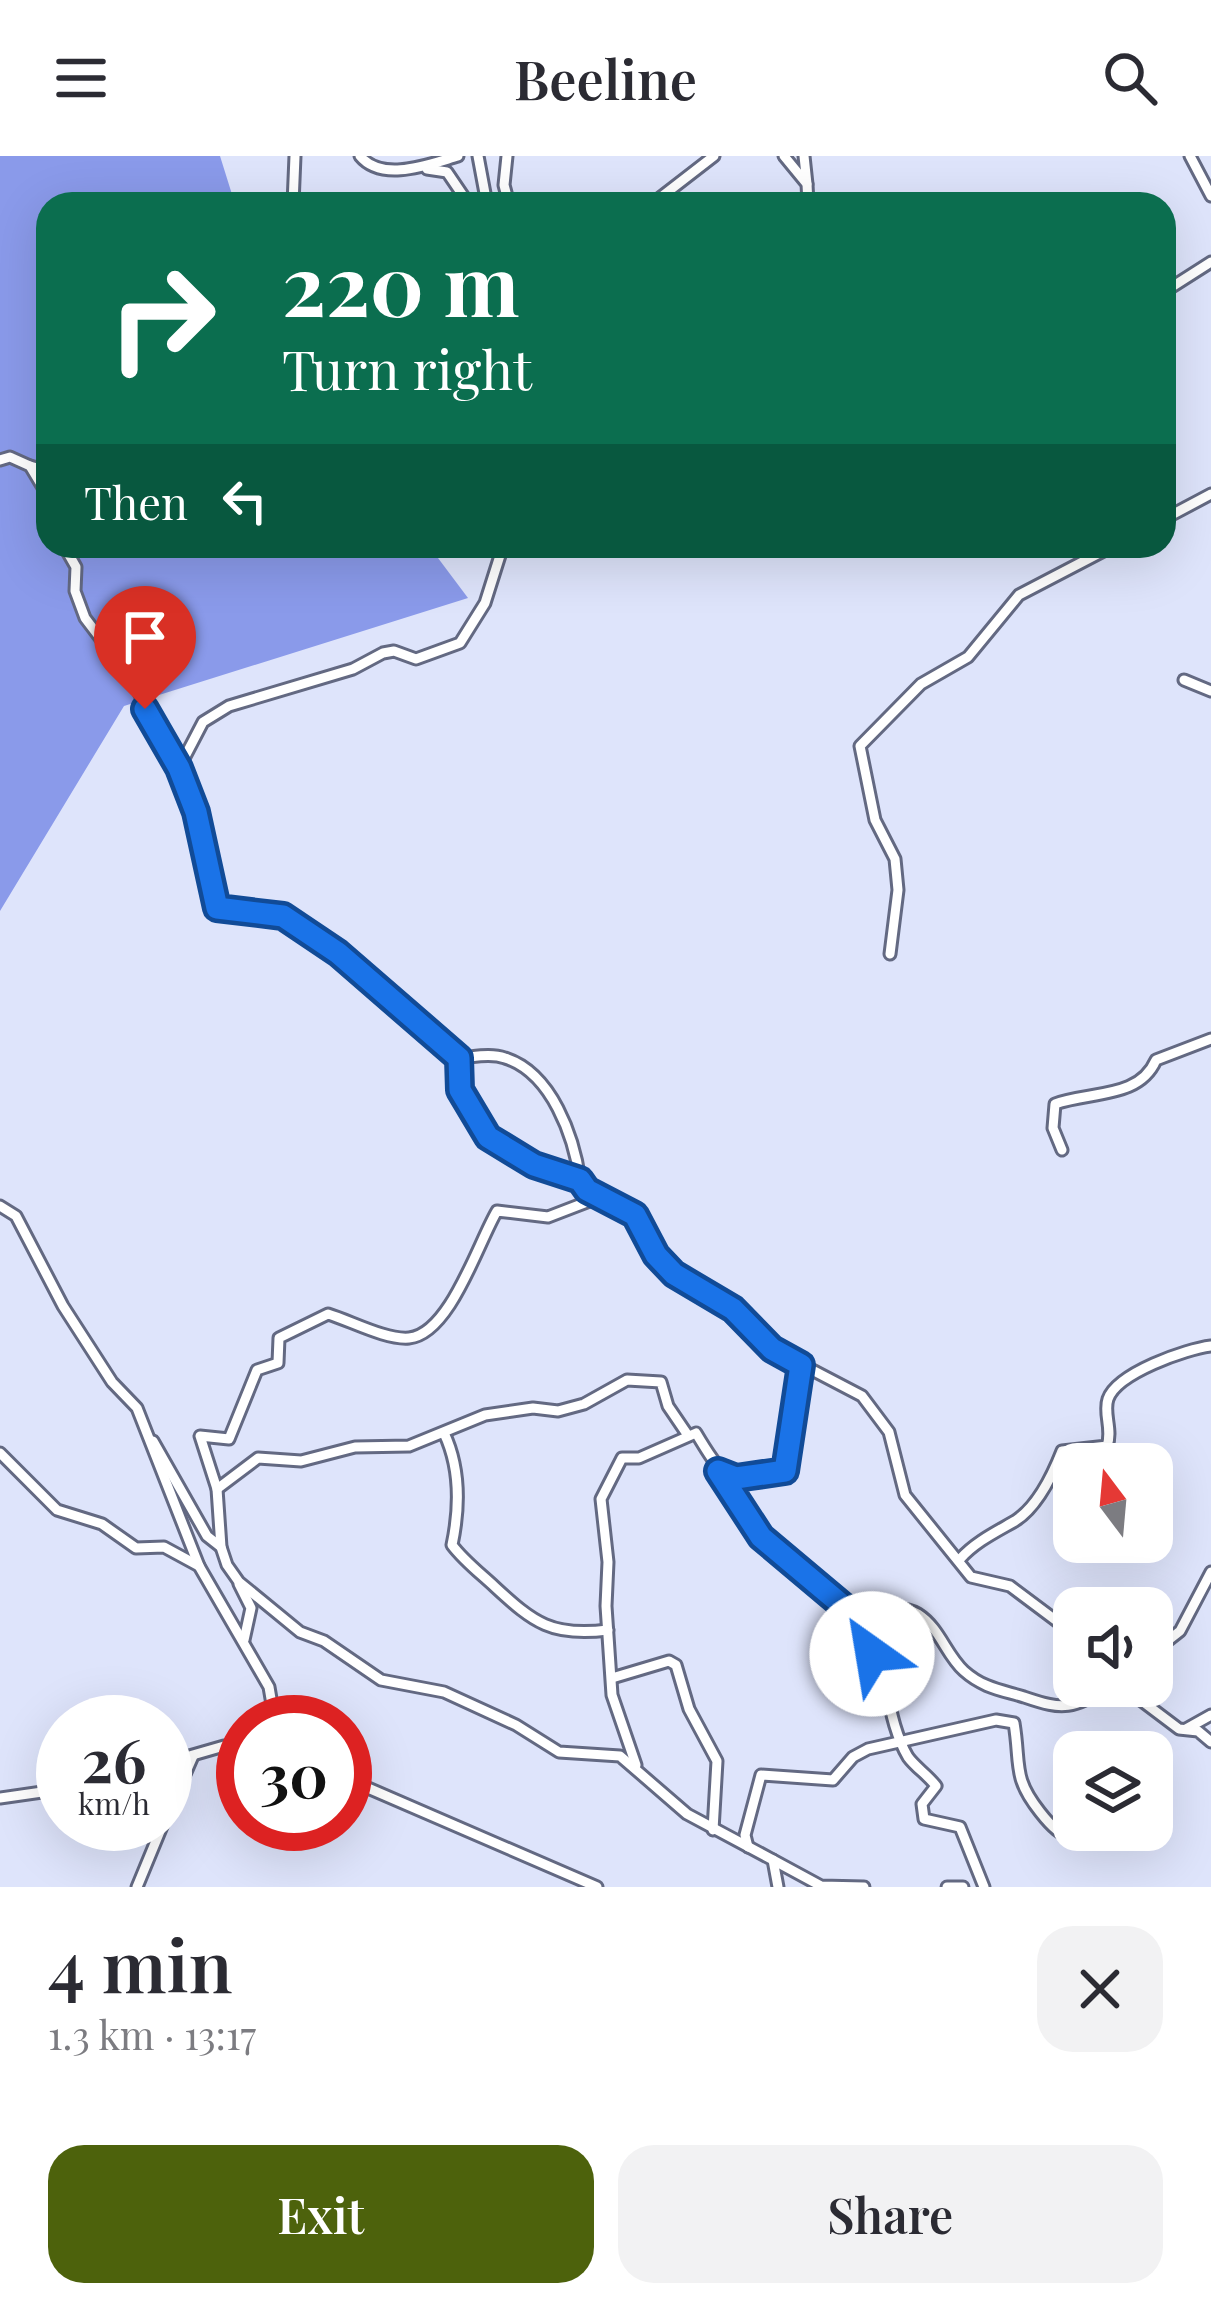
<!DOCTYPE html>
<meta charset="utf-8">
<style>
:root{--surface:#fff;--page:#f2f2f3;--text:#2b2b33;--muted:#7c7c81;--accent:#4d620c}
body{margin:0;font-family:"Playfair Display",serif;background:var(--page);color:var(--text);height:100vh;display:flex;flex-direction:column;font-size:45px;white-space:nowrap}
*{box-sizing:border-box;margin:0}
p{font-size:39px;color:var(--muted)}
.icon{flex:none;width:66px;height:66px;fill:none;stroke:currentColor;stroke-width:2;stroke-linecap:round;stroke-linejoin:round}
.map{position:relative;height:1731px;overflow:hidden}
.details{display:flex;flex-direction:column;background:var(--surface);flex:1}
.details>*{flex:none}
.top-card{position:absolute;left:36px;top:36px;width:1140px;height:366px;border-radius:36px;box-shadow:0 12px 48px #0002;background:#0b6e4f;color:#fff;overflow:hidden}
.needle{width:78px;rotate:344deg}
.tools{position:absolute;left:1053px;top:1287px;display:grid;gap:24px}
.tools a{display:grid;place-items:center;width:120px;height:120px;border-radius:24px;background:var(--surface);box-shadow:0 12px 48px #0002;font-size:60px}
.speed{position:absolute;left:36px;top:1539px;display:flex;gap:24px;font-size:60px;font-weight:700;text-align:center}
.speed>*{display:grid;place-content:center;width:156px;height:156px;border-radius:50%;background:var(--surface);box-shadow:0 12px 48px #0002;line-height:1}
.speed small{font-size:30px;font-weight:400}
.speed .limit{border:18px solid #d22;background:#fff;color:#111}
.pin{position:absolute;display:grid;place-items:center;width:102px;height:102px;color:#fff;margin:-123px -51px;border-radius:50% 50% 50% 0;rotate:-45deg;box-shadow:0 0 12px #0007}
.pin .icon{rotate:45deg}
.me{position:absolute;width:132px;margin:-66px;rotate:328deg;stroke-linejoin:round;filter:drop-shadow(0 0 9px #0008)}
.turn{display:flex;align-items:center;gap:42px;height:252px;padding:0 48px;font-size:54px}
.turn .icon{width:156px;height:156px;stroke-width:2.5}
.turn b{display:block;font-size:84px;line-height:102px}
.then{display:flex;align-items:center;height:114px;padding:0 48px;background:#0003;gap:24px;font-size:45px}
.round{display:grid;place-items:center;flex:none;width:126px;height:126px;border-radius:36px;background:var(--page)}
.overview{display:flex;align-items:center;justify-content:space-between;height:204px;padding:0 48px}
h1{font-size:72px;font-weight:600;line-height:90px}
.action{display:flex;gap:24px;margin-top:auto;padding:24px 48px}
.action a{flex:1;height:138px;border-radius:36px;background:var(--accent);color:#fff;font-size:48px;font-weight:600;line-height:138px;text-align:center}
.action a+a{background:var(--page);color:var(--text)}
header{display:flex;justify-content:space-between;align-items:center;height:156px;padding:0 48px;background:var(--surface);font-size:54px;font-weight:600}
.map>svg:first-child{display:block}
.forest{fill:#8a9aea}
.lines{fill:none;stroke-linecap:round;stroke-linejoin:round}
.minor-casing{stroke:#636982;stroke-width:15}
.minor{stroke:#fff;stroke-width:9}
.route-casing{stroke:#114b97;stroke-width:30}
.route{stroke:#1a73e8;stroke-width:21}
</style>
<header><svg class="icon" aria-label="menu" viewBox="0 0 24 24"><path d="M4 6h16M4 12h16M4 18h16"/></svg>Beeline<svg class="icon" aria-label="search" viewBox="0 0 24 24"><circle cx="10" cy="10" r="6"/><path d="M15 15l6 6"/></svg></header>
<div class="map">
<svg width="1211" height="1731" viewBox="0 0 1211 1731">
<rect width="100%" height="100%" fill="#dee4fb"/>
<polygon class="forest" points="0,0 220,0 235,48 48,48 48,390 429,390 468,442 124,550 0,755"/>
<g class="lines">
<defs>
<g id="minor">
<path d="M360,0C382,27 430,8 458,0"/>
<polyline points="478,0 487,48"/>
<polyline points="507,0 504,29 509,48"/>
<polyline points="784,0 807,28 808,48"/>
<polyline points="804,0 807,28"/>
<polyline points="1190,0 1211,40"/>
<polyline points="427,13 447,16 466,44 482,48"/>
<polyline points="293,48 295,0"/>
<polyline points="652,48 714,0"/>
<polyline points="1164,136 1211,106"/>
<polyline points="0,304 10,301 30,310 48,340"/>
<polyline points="30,310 48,315"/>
<polyline points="48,354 48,357"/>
<polyline points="1164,363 1211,338"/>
<polyline points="64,390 76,411 75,435 85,462 136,529 155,576 179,612 202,679 217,752 283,760 338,797 459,902 460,934 487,981 534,1009 580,1024 587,1034 635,1059 656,1099 675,1118 733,1153 772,1193 862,1240 889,1276 905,1339 971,1421 1010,1430 1062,1469 1074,1492"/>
<polyline points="1184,524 1211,535"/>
<polyline points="179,612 203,566 229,550 353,513 383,497 394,495 416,503 460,487 485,447 503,390"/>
<polyline points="890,798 898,734 895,703 875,664 860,590 921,528 968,501 1019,439 1113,390"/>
<path d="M459,902C474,901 491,897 505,902C552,917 574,981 580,1024"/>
<path d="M1062,994L1053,972L1055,948C1091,935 1139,943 1156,904L1211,883"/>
<path d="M600,1041L548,1061L497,1055C478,1087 450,1178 409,1182C386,1184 351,1165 328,1158L279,1182L278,1207L257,1214L229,1283L200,1280L217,1333L221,1391L227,1409L239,1426L300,1476L324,1485L381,1524L444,1536L516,1569L559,1596L620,1600L687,1658L773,1704L778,1731"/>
<polyline points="0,1050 16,1060 63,1150 112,1226 137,1252 199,1410"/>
<path d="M444,1277C461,1313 460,1351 452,1389C464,1405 480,1417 495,1431C534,1467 552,1481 608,1474"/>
<polyline points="153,1285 207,1380 221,1391"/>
<polyline points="0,1297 57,1354 102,1368 136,1392 164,1391 199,1410 269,1531 275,1566"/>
<path d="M718,1315L761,1381L855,1460L878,1523L889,1536C889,1555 898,1584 908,1601C916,1612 928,1619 936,1630L922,1648L924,1663L960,1671L984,1731"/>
<polyline points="217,1333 258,1302 301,1305 355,1291 409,1290 485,1259 533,1252 558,1255 584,1248 627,1224 661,1226 668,1250 687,1278"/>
<path d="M960,1403C975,1386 996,1376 1015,1365C1037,1351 1053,1318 1062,1295L1107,1290C1113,1274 1103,1257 1108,1243C1117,1217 1186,1193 1211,1190"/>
<polyline points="239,1428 251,1452 244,1484"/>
<path d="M855,1460C874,1454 900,1447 918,1458C940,1472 946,1499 964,1515C983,1532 1001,1534 1024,1541C1065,1555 1071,1553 1111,1530"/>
<polyline points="1152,1497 1180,1475 1211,1416"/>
<polyline points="612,1522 669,1505 676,1509 689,1553 717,1605 713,1674"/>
<polyline points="1122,1530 1179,1573 1198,1575 1211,1586"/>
<polyline points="1186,1573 1211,1559"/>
<polyline points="165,1607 224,1590 243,1589"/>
<path d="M636,1609L612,1539L606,1450L608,1406L601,1343L622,1302H639L696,1277C731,1336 725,1317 785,1315L801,1209"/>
<polyline points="345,1622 597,1731"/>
<polyline points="0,1642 63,1633"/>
<polyline points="165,1664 193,1600"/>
<path d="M748,1691L745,1679L761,1619L833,1624L853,1601L868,1593L996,1564L1014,1567C1021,1609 1012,1621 1040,1656C1065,1688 1075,1685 1114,1674"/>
<polyline points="773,1704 821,1730 864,1731"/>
<polyline points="137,1731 163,1668"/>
<polyline points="947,1731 963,1731"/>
</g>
</defs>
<use href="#minor" class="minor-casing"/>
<use href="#minor" class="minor"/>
</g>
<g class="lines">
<defs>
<polyline id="route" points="145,553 179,612 196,656 217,752 283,760 338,797 459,902 460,934 488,981 534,1009 580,1024 587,1034 635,1059 656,1099 674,1118 733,1153 772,1193 801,1209 785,1315 736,1322 718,1315 761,1381 855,1460 872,1498"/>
</defs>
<use href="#route" class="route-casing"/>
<use href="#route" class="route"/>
</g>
</svg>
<div class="tools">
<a><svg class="needle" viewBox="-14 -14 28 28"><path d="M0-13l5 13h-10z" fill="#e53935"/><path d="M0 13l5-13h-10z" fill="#7c7c81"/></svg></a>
<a><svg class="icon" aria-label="sound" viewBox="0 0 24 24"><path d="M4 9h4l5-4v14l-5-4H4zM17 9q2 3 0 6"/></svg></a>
<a><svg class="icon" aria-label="layers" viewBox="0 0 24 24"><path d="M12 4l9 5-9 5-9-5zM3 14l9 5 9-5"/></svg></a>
</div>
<div class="speed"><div>26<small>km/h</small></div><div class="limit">30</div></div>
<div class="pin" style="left:145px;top:553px;background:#d93025"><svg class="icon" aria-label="arrive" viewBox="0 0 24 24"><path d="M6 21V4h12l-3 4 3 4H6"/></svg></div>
<svg class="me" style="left:872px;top:1498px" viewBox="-20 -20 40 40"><circle r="19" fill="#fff"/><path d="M0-13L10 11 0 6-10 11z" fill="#1a73e8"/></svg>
<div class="top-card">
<div class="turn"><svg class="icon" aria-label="right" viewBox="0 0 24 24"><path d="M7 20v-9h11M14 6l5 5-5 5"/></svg><div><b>220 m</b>Turn right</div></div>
<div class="then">Then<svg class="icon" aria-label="left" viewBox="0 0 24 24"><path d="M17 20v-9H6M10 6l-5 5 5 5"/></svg></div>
</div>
</div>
<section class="details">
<div class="overview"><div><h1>4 min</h1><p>1.3 km · 13:17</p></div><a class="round"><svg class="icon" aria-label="close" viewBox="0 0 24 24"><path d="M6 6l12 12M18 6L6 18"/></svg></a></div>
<div class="action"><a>Exit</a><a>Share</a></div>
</section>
